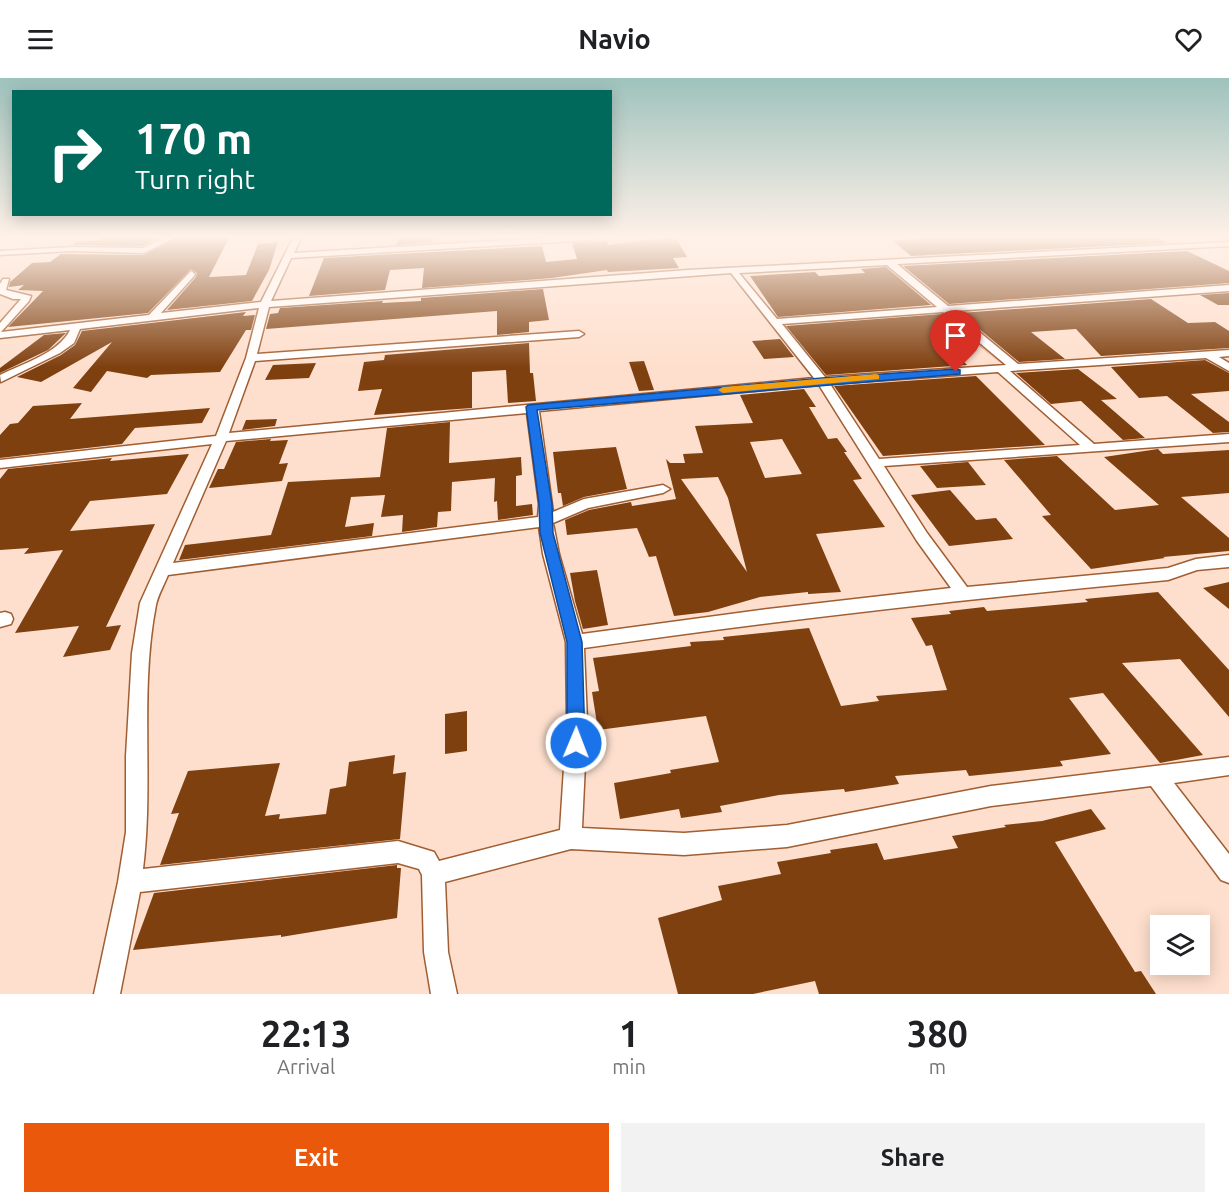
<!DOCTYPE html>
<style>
:root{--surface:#fff;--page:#f2f2f2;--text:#202124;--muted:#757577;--accent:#ea580c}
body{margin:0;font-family:Ubuntu,sans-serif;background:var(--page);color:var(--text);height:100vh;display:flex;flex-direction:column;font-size:22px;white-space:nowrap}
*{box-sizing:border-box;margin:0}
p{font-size:20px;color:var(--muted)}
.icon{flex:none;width:33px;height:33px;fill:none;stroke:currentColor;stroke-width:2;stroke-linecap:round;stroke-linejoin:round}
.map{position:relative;height:916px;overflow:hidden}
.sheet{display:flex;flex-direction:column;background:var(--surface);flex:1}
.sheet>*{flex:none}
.top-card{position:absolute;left:12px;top:12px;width:600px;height:126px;border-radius:0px;box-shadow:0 3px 15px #0003;background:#00695c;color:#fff;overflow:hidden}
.fabs{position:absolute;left:1150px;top:837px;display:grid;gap:12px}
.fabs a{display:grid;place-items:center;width:60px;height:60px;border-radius:0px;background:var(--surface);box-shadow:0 3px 15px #0003;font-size:30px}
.pin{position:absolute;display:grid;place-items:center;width:51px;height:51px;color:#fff;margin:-62px -26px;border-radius:50% 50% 50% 0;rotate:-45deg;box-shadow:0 0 6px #0007}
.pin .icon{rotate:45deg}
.me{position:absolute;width:66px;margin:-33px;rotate:1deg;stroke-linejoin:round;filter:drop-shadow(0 0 4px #0008)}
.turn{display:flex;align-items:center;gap:21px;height:126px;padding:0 24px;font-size:27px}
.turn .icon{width:78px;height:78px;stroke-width:2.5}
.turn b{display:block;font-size:42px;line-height:51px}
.eta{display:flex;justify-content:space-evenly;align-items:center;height:102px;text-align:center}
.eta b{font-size:36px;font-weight:600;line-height:42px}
.primary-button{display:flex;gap:12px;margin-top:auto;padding:12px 24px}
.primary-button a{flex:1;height:69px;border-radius:0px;background:var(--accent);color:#fff;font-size:24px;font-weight:600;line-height:69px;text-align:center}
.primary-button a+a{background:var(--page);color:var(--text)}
header{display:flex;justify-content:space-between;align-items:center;height:78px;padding:0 24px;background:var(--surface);font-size:27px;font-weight:600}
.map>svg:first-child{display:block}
.building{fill:#7f4010;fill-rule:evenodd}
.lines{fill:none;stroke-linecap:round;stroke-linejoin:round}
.minor-casing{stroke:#a05e32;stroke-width:3}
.minor{fill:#fff;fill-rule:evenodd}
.route{fill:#1a73e8;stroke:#114b97;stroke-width:1.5}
.slow{fill:#f59e0b}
</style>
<header><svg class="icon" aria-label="menu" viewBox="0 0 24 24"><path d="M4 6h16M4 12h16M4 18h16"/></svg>Navio<svg class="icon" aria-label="heart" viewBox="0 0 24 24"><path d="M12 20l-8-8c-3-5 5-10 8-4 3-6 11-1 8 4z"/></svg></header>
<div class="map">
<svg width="1229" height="916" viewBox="0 0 1229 916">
<rect width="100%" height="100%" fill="#fedfcd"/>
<g class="building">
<polygon points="103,160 157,160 142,168 73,167 76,164 97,163"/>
<polygon points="176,160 229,160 209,199 246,197 258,166 278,164 269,192 252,223 167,232 196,199 197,195 191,191 148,235 8,249 43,213 18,212 24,207 9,209 10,204 32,185 50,184 61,176 144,177"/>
<polygon points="399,160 433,160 433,164 396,167"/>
<polygon points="676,160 687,179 673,180 679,190 608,194 607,192 552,200 422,210 424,190 390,192 385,212 309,218 324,180 542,168 546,184 577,181 572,165 607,163 608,167 646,162"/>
<polygon points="929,160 1157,160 1167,165 911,178 893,163"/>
<polygon points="1187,173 1229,193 1229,205 949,226 903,188"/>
<polygon points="886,189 931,227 778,239 750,198 815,194 819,198 865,195 861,191"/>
<polygon points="543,211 549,242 529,244 529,254 497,257 497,233 266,251 270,236 278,235 280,230 383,223 382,225 421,223 421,220"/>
<polygon points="1229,215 1229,227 1218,227 1200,217"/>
<polygon points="1151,221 1188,245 1215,244 1229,253 1229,270 1101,278 1076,251 1031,254 1065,281 1019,284 960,235"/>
<polygon points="246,234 243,238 255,237 251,252 246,252 220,294 151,297 147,300 107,293 91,314 73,310 112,264 41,304 17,299 61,277 75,267 82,253"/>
<polygon points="942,236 1000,285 948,242 936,255 967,287 826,297 786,248"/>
<polygon points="66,255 48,272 0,295 0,290 44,257"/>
<polygon points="780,261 794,279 764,281 752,263"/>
<polygon points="529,265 530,295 533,295 536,323 508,325 506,292 472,294 472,330 374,337 382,311 358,313 364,284 384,282 385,277"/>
<polygon points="1205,282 1229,295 1229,313 1191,316 1229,344 1229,354 1213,355 1167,318 1139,320 1111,289"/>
<polygon points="644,283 654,312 639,313 629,284"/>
<polygon points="316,285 309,300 265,302 273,287"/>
<polygon points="1078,291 1117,321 1101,322 1145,360 1123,362 1081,323 1051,326 1016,295"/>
<polygon points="976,298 1045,367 883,378 834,308"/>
<path d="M804,311L816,329H809L828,361L837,360L847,374H844L862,401L853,402L885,449L816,456L841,514L808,516V514L760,519L708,534L674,538L656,478L649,479L637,450L567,457L565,442L589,432L631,424L632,428L676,421L666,381L670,385H685L683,376L703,375L695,348L753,345L740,317ZM782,361L802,396L765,400L750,364ZM718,399L728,420L747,494L681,401Z"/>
<polygon points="82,325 70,341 210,330 202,345 135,350 122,366 0,380 0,357 10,346 18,345 33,328"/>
<polygon points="277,341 275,348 242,352 246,342"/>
<polygon points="450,344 449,385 521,379 522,397 516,398 516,428 532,426 533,437 498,442 497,423 494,424 495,400 452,404 451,433 438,434 437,449 402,454 403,437 381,439 385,417 351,419 345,449 374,445 372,458 179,482 185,467 271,457 288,404 380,399 387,350"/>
<polygon points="271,361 270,363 288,362 279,386 288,385 282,403 209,410 218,391 224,391 236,364"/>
<polygon points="616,369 627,411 584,419 563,428 561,415 558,415 553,374"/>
<polygon points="1158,371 1163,376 1229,372 1229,415 1181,419 1229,460 1229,473 1163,479 1165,480 1091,491 1042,438 1051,437 1004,382 1057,378 1115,432 1159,427 1104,379"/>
<polygon points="189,376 167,416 90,423 70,453 155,446 106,549 121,547 110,572 63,579 79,548 15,555 63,472 24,476 29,470 0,472 0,401 8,391 112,380 110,383"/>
<polygon points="968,384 986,407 937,410 920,388"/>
<polygon points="950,412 976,442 996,440 1013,461 949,468 911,417"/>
<polygon points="597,492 608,547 583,551 575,523 570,495"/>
<polygon points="1229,504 1229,531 1203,510"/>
<polygon points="1158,514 1229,592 1229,639 1180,581 1122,585 1203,677 1160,685 1103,615 1069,620 1111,676 1060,683 1063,688 1009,694 969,698 966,692 895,698 899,706 845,714 844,711 779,717 720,728 722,734 681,740 679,731 620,741 614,705 671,695 670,692 719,684 706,638 598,652 592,614 599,613 593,580 691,568 690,564 724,562 723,559 809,550 841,628 879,623 876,618 947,612 932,567 926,568 911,540 951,536 949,533 984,529 987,533 1088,524 1085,521"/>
<polygon points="467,633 467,673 445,676 445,636"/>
<polygon points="395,677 393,696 406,694 400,761 160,787 179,735 171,736 188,693 280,685 265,738 280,736 279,741 326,736 330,711 346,708 349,684"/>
<polygon points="1091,731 1106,751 1055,764 1135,894 1141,893 1156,916 819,916 815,903 753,916 678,916 658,840 722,822 718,808 781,796 777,784 831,775 830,772 877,765 884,782 958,770 952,758 1006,749 1004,747 1042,743"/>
<polygon points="397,787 397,790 401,790 397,840 281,859 281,857 133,872 154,815"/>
</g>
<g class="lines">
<defs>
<g id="minor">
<polygon points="163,160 174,160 144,175 72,173 0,177 0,173 72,169 143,170"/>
<path d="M293,160H301L294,175L545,160H594L590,162L291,180L271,223L688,192L1229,164V168L897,186L948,228L1229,207V213L954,233L1018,286L1229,272V278L1219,279L1229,285V293L1206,280L1010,293L1094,366L1229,356V364L884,388L927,455L967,509L1168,490L1196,481L1229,477V489L1197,492L1168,502C973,520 778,542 584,570L587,643L582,750L684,755L787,747L991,708L1229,679V697L1174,705L1229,776V805L1221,802L1151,708L991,728L787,769L684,777L571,771L445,804L448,874L457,916H431L424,874L422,797L419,791L398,785L140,814L120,916H94L118,804L126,754V678L132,575L140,525L212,366L0,390V382L216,358L246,280L259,230L80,251L74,265L60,275L1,304L0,297C22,286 59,275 70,252L0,260V245L21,221H13L0,216V206L3,201H9L6,212L31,218L29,223L1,254L149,237L191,193L195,196L194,198L161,235L261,224ZM887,187L937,229L777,241L739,195ZM731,195L814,300L229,355L255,283L579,259L584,256L579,253L257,276L269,229ZM943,234L1006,287L825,299L782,246ZM998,294L1080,367L879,381L830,306ZM819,307L917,463L951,510L768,531L582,556L559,476L553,445L588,430L663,415L670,411L663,407L584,421L553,434L539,333ZM527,335L539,426L538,439L173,485L226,363ZM539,449L543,476L566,564L567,643L560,752L439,783L434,774L398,763L143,791C154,704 139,614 156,527C158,517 164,507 168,497Z"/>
<polygon points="5,534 11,536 13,541 11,546 0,549 0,535"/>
</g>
</defs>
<use href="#minor" class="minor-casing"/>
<use href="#minor" class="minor"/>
</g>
<linearGradient id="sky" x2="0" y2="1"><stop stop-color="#9ec2bc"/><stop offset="0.55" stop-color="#fff1e8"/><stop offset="1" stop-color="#fff1e8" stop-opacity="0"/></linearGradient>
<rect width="1229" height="289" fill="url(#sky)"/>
<polygon class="route" points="956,291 960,292 960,296 537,332 552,426 553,455 582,564 585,665 582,671 576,673 570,671 567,665 567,564 540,455 539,426 526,329 528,327 822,300"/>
<polygon class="slow" points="876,296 879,297 879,301 723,315 718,312 723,309"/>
</svg>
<div class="fabs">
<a><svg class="icon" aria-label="layers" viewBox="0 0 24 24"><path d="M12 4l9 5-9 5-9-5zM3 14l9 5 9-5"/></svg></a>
</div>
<div class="pin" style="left:956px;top:294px;background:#d93025"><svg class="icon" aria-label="arrive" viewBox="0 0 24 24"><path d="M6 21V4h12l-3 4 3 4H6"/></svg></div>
<svg class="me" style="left:576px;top:665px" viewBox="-20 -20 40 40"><circle r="17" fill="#1a73e8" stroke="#fff" stroke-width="3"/><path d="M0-11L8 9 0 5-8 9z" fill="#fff"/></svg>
<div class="top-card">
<div class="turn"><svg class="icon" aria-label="right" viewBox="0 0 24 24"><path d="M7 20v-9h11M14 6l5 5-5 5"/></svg><div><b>170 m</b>Turn right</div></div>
</div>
</div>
<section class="sheet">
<div class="eta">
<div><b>22:13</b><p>Arrival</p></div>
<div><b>1</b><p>min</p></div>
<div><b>380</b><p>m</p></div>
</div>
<div class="primary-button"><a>Exit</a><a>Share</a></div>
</section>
